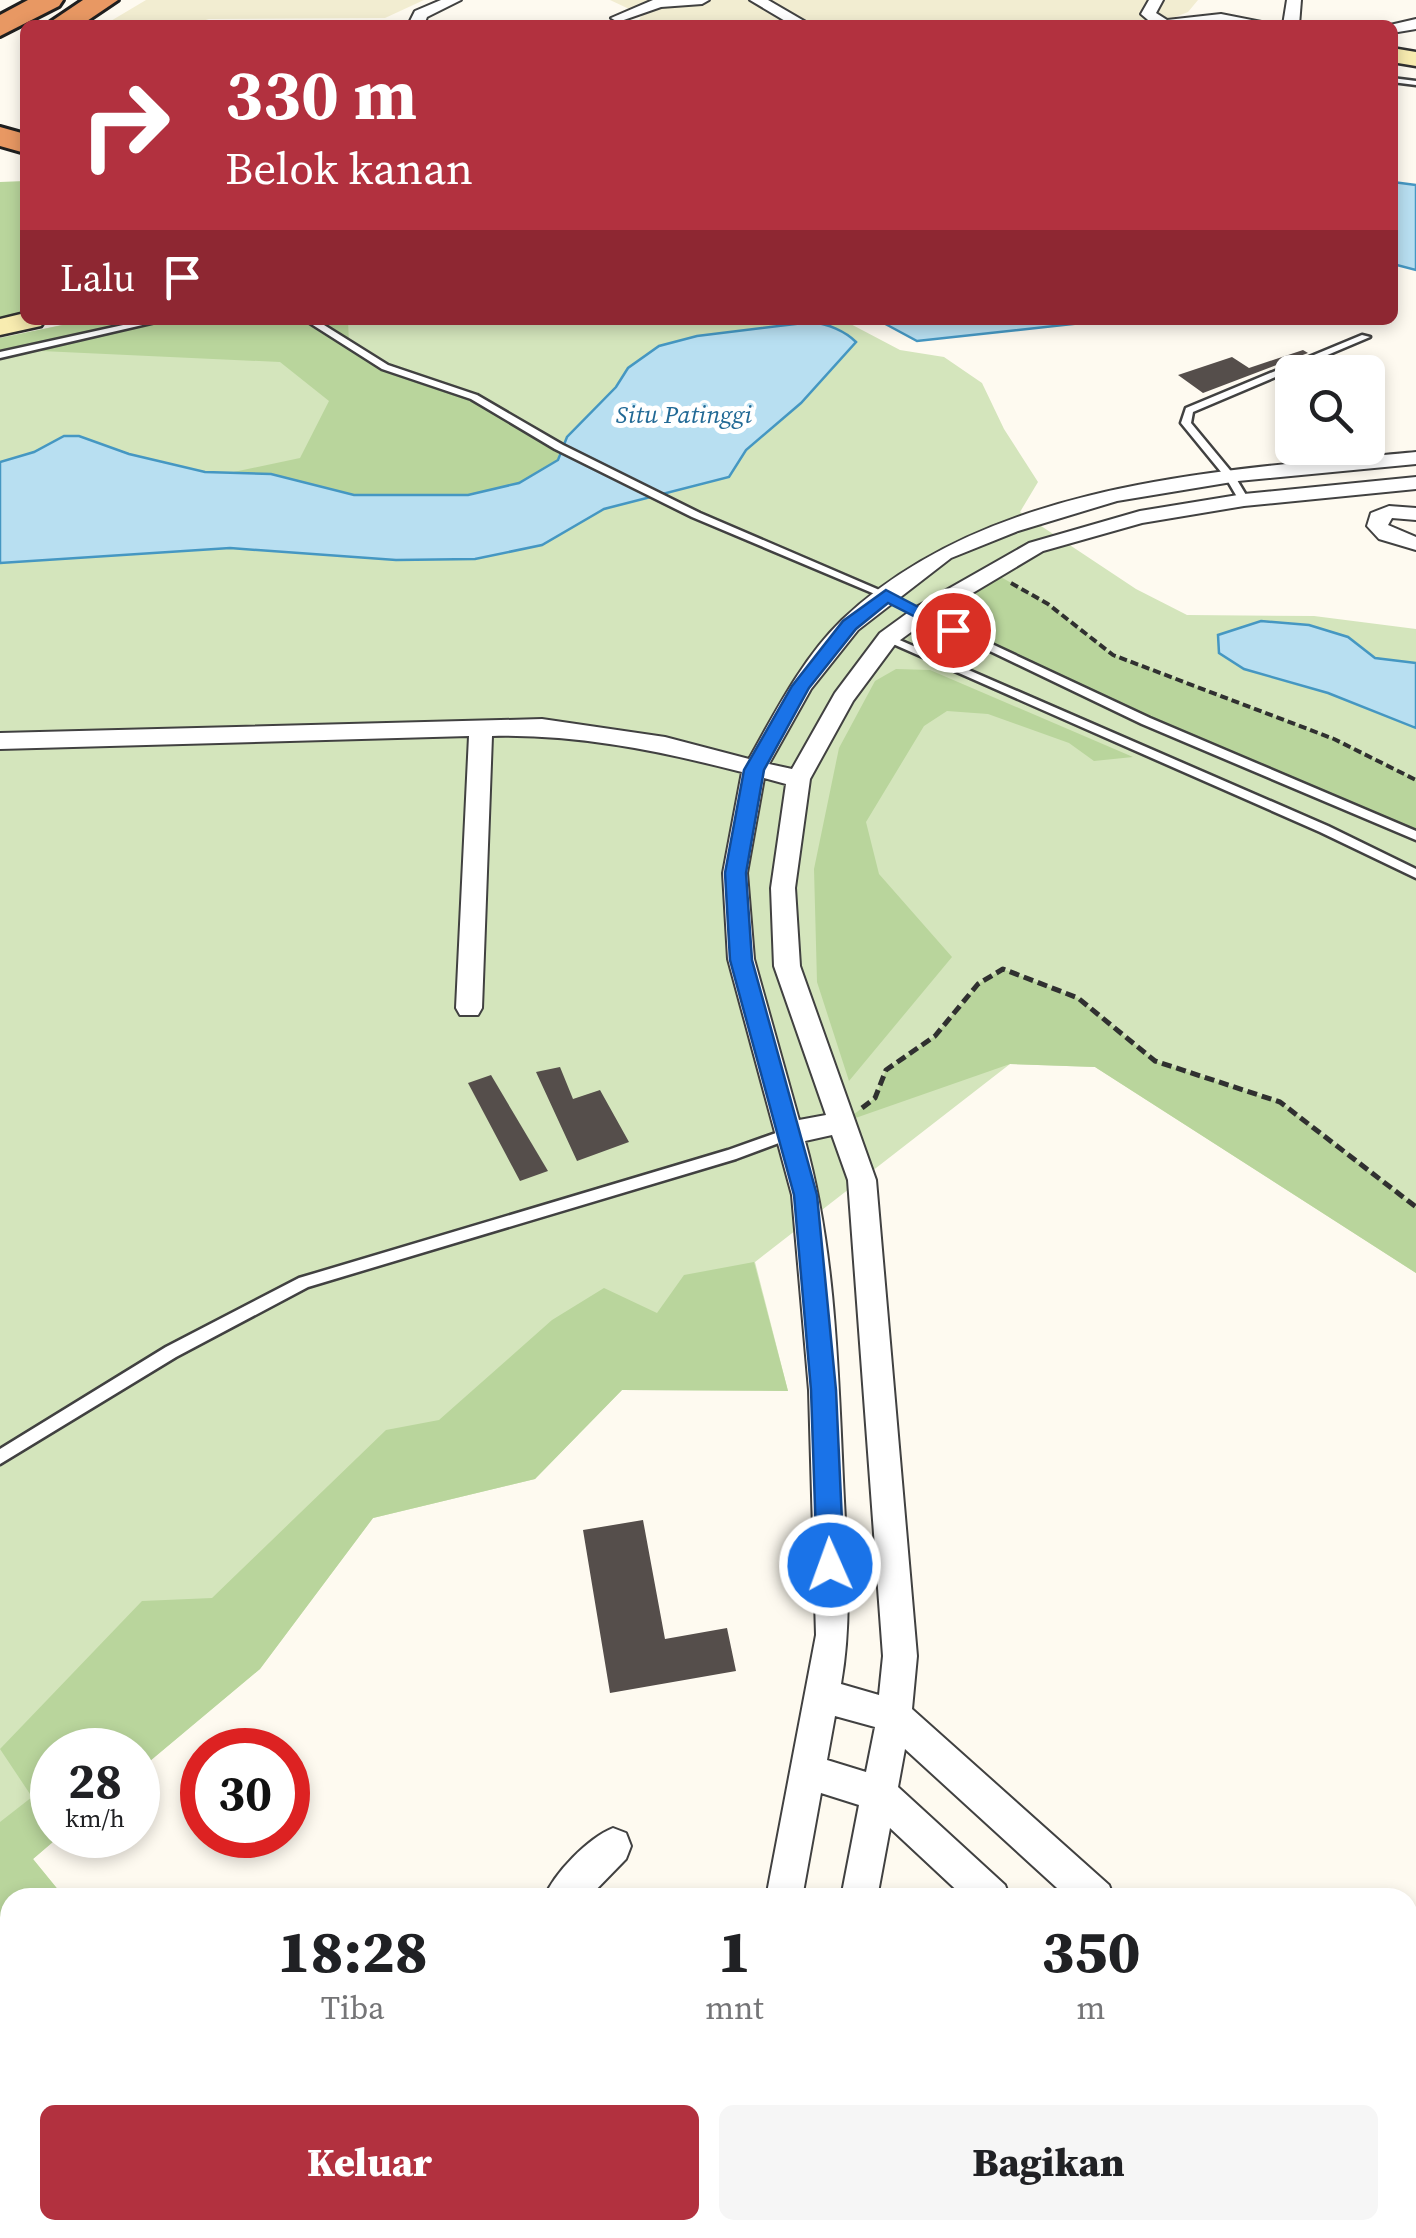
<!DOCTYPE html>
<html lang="id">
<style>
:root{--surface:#fff;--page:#f6f6f6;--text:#202124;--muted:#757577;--accent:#b2313f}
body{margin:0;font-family:"Source Serif 4",serif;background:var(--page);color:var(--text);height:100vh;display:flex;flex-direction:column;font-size:38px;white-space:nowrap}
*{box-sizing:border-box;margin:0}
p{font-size:32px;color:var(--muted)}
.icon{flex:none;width:55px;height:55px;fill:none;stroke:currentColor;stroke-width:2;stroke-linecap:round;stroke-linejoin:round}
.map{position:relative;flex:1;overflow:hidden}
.sheet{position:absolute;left:0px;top:1888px;width:1418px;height:352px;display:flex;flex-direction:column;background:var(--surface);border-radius:30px 30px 0 0;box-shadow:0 5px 15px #0003}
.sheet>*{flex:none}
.hud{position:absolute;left:20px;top:20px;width:1378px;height:305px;border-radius:15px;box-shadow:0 5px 15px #0003;background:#b2313f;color:#fff;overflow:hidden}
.buttons{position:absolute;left:1275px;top:355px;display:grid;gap:20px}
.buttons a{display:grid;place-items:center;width:110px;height:110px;border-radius:15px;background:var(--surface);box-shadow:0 5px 15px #0003;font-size:50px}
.speed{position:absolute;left:30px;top:1728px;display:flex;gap:20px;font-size:50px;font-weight:700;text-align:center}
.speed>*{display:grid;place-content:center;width:130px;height:130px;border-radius:50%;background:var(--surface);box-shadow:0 5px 15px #0003;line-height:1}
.speed small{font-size:25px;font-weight:400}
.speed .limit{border:15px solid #d22;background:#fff;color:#111}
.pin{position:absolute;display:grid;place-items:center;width:85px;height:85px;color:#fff;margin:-42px;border:5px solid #fff;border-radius:50%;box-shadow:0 2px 10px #0007}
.me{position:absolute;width:110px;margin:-55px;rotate:358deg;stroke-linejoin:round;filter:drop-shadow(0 0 8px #0008)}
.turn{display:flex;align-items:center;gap:35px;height:210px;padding:0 40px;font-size:45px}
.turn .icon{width:130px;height:130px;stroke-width:2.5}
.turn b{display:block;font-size:70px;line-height:85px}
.then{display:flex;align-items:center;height:95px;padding:0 40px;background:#0003;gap:20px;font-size:38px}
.eta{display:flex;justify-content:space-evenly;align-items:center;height:170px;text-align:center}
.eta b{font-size:60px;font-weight:800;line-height:70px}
.primary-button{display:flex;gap:20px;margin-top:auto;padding:20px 40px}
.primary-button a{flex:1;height:115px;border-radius:15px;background:var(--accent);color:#fff;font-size:40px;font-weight:800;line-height:115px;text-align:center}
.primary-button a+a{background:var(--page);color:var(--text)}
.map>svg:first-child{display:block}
.farmland{fill:#f2edd1}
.green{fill:#d4e5bc}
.forest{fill:#b9d59c}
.water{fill:#b8dff1;stroke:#4597c2;stroke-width:2.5}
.building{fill:#554e4b}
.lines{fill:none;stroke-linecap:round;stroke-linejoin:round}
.lane-casing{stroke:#414141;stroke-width:5}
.street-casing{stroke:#414141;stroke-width:4}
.secondary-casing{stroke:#303030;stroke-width:5}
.highway-casing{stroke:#1f1f1f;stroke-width:6}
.path-far1{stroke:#303030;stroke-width:4;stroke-dasharray:8 4;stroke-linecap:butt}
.path{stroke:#303030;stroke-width:5;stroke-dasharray:10 5;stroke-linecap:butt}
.lane{fill:#fff;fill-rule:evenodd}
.street{fill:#fff;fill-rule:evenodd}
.secondary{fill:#f8ecb0;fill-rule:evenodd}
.highway{fill:#e89863;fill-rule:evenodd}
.route{fill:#1a73e8;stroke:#114b97;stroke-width:2.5}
.labels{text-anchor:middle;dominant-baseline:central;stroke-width:10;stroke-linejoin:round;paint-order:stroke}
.far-water-label{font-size:25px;font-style:italic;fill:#216995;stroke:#fff}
</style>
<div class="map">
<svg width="1416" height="2238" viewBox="0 0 1416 2238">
<rect width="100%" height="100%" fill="#fefaf0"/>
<g class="farmland">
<polygon points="146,0 424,0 385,18 209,19 189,25 104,25"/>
<polygon points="610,0 1198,0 1188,12 1155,25 636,25 642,15"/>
</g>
<polygon class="green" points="85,320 843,320 900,350 944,357 982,383 1004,429 1038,482 1020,512 1136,589 1187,615 1314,616 1416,629 1416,1273 1095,1067 1010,1064 755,1262 788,1391 622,1390 535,1479 373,1518 260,1669 138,1771 138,1750 52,1750 52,1835 61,1835 33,1859 64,1897 10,1898 10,2198 0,2195 0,338"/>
<g class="forest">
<polygon points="25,181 25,316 0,321 0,182"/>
<polygon points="87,320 348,320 349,344 385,367 475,397 559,447 558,460 519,483 499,490 437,498 354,495 292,479 224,474 300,458 329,401 280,362 20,350 0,355 0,338"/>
<polygon points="992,572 1048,604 1113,655 1334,739 1416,780 1416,836 1146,721 921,614"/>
<polygon points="896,669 930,670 1133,757 1094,761 1069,743 988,714 947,711 924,726 866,822 879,874 952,957 849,1081 817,982 814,869 839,748 875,681"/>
<polygon points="1003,969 1078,998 1155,1061 1280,1102 1416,1207 1416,1273 1095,1067 1010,1064 844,1122 875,1098 886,1070 935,1036 978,984"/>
<polygon points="754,1262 788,1391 622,1390 535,1479 373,1518 260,1669 138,1771 138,1750 52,1750 52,1835 61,1835 33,1859 64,1897 10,1898 10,2198 0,2195 0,1822 32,1797 0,1749 142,1601 212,1598 386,1430 439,1420 552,1320 604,1288 657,1313 684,1275"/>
</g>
<g class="water">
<polygon points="1393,182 1416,185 1416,270 1393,264"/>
<polygon points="878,320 1109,320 917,341"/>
<path d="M812,322C828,324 845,331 856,342L801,403L746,450L729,477L604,509L542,545L475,559L396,560L230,548L0,563V462L34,452L64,436H79L129,454L205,472L271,474L354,495H468L519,483L558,460L567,437L616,387L628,368L659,346L697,336Z"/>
<polygon points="1261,621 1309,625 1348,637 1375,658 1416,663 1416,728 1328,693 1244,669 1219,653 1218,635"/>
</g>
<g class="building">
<polygon points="1303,350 1308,353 1203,393 1178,375 1232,357 1249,368"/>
<polygon points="560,1067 573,1099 600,1090 629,1142 577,1161 536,1072"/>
<polygon points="491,1075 548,1171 520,1181 468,1083"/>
<polygon points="643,1520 665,1639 727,1628 736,1671 610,1693 583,1530"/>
</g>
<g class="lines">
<defs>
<g id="lane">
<polygon points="1392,78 1416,81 1416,85 1392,82"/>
<polygon points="146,320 164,320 0,358 0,352"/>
<polygon points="305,320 316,320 388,365 477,395 563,445 700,513 891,595 890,597 882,597 692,517 555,449 471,399 382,369"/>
<polygon points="1362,335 1370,337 1193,412 1191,423 1234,475 1249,500 1244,503 1240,502 1226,478 1181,423 1186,408"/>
<polygon points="921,611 1150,718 1416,831 1416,840 1142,724 917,616 916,614"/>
<polygon points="888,635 1328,826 1416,869 1416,878 1320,832 884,640 882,638"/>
<polygon points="790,1128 795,1129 797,1133 795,1137 736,1159 308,1287 176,1357 0,1464 0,1449 166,1347 299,1278 728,1150"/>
</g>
<g id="street">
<polygon points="441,0 461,0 427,17 424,25 408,25 415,11"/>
<polygon points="653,0 709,0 702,4 661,7 618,22 611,18"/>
<polygon points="750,0 768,0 811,25 792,25"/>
<polygon points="1149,0 1163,0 1156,13 1167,20 1221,14 1277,25 1154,25 1141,14"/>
<polygon points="1287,0 1301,0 1299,25 1283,25"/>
<polygon points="1416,19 1416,29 1392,33 1390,25"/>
<path d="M1416,452V464L1238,481L1117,501L1018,531L951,558L858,630L811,689L769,764L792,769L835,693L880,633L913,609L1029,543L1140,511L1244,494L1416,477V489L1244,506L1142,523L1043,551L929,619L896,643L853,701L810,779L795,888L800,966L876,1180L917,1656L912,1709L1109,1885L1114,1898H1068L905,1749L898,1787L1005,1885L1010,1898H965L890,1828L877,1898H841L859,1805L821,1793L802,1898H766L816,1635L809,1390L792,1195L728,959L723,873L742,772C660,751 577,734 492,736L482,1008L478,1015H460L456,1008L469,736L0,749V733L542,719L665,737L749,759C776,711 802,659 842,620C989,480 1225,470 1416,452ZM764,778L786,784L771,888L774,966L826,1115L799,1120L754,959L747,873ZM832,1135L848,1180L883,1656L879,1695L841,1684C853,1616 846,1549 843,1480C838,1368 835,1249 805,1141ZM835,1716L875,1727L866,1772L827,1760Z"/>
<polygon points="1389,506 1416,508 1416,520 1392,518 1388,525 1416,537 1416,550 1379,539 1367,526 1371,513"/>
<path d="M613,1828L626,1833L631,1846L626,1859L588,1898H544C554,1873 588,1838 613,1828Z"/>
<polygon points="1408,2157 1416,2161 1416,2205 1408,2201"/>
<rect x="299" y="2230" width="40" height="8"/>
<polygon points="701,2230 741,2230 739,2238 699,2238"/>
<polygon points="775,2230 815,2230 813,2238 773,2238"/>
<polygon points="1332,2230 1378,2230 1381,2238 1335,2238"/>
</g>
<g id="secondary">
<polygon points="1392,48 1416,52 1416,66 1392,62"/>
<polygon points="25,313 25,320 45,320 41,326 0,335 0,319"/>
</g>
<g id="highway">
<polygon points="28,0 63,0 59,6 0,36 0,15"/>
<polygon points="83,0 118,0 81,25 46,25"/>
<polygon points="0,127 25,134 25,153 0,146"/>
</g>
</defs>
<use href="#lane" class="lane-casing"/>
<use href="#street" class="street-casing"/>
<use href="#secondary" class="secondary-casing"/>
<use href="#highway" class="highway-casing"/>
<polyline class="path-far1" points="1011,583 1048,604 1113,655 1334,739 1416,780"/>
<polyline class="path" points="862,1108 875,1098 886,1070 935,1036 978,984 1003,969 1078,998 1155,1061 1280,1102 1416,1207"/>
<use href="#lane" class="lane"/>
<use href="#street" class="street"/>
<use href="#secondary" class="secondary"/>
<use href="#highway" class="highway"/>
</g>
<polygon class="route" points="886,590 962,630 960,633 947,633 888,603 856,629 809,688 764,770 746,873 752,960 817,1195 836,1390 844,1565 840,1574 830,1578 821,1574 817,1565 811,1390 794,1195 730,960 725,873 744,770 792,686 843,621"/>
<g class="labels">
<g class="far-water-label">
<text x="684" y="414">Situ Patinggi</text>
</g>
</g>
</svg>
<div class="buttons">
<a><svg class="icon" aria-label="search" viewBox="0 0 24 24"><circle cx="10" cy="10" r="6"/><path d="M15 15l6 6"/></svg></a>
</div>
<div class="speed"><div>28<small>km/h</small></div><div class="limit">30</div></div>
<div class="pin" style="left:953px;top:630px;background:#d93025"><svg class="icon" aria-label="arrive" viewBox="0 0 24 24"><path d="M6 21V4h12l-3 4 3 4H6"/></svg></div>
<svg class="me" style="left:830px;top:1565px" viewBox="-20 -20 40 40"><circle r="17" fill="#1a73e8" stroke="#fff" stroke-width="3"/><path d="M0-11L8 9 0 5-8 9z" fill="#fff"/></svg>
<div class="hud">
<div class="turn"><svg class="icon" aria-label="right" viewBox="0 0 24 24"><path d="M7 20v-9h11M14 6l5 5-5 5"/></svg><div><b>330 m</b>Belok kanan</div></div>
<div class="then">Lalu<svg class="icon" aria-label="arrive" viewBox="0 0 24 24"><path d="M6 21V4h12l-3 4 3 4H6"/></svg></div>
</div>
<section class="sheet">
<div class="eta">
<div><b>18:28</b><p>Tiba</p></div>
<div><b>1</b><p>mnt</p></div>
<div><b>350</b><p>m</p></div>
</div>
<div class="primary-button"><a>Keluar</a><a>Bagikan</a></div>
</section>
</div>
